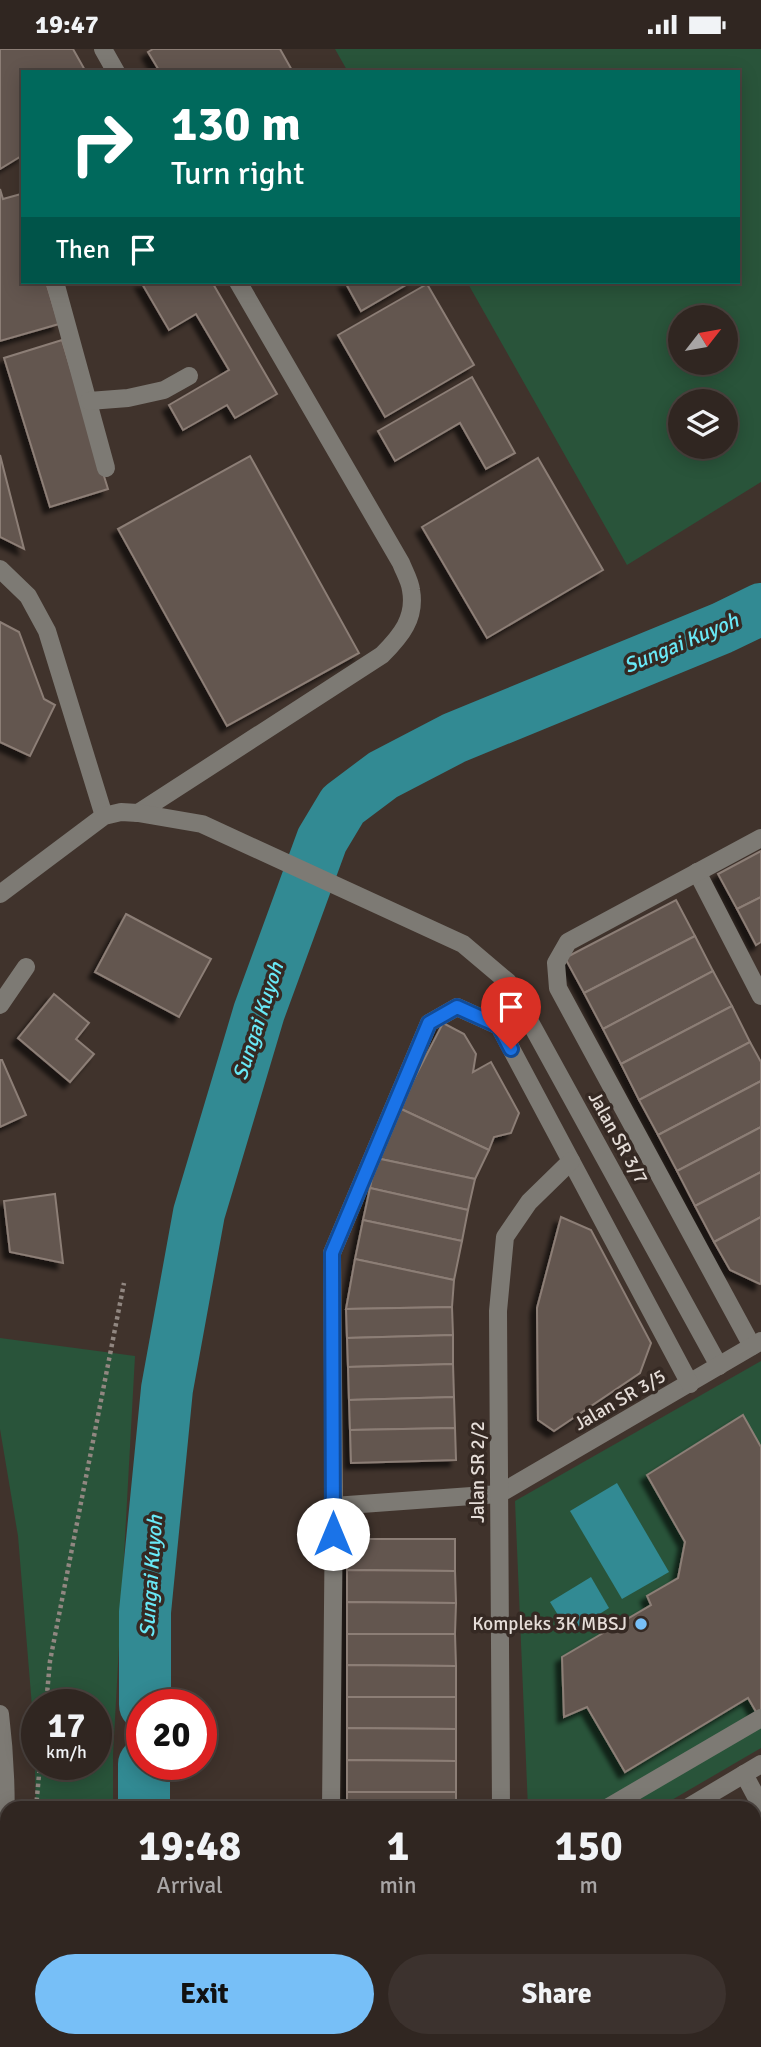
<!DOCTYPE html>
<style>
:root{--surface:#302621;--page:#3c322e;--text:#f1f3f6;--muted:#a8a5a5;--line:#4b433f;--accent:#77bff7}
body{margin:0;font-family:Signika,sans-serif;background:var(--page);color:var(--text);height:100vh;display:flex;flex-direction:column;font-size:26px;white-space:nowrap}
*{box-sizing:border-box;margin:0}
p{font-size:23px;color:var(--muted)}
.icon{flex:none;width:38px;height:38px;fill:none;stroke:currentColor;stroke-width:2;stroke-linecap:round;stroke-linejoin:round}
.map{position:relative;flex:1;overflow:hidden}
.sheet{position:absolute;left:0px;top:1752px;width:761px;height:247px;display:flex;flex-direction:column;background:var(--surface);border-radius:21px 21px 0 0;box-shadow:0 4px 18px #0003,0 0 0 2px var(--line)}
.sheet>*{flex:none}
.banner{position:absolute;left:21px;top:21px;width:719px;height:214px;border-radius:0px;box-shadow:0 4px 18px #0003,0 0 0 2px var(--line);background:#00695c;color:#fff;overflow:hidden}
.needle{width:46px;rotate:59deg}
.tools{position:absolute;left:668px;top:256px;display:grid;gap:14px}
.tools a{display:grid;place-items:center;width:70px;height:70px;border-radius:50%;background:var(--surface);box-shadow:0 4px 18px #0003,0 0 0 2px var(--line);font-size:35px}
.speed{position:absolute;left:21px;top:1640px;display:flex;gap:14px;font-size:35px;font-weight:700;text-align:center}
.speed>*{display:grid;place-content:center;width:91px;height:91px;border-radius:50%;background:var(--surface);box-shadow:0 4px 18px #0003,0 0 0 2px var(--line);line-height:1}
.speed small{font-size:18px;font-weight:400}
.speed .limit{border:10px solid #d22;background:#fff;color:#111}
.pin{position:absolute;display:grid;place-items:center;width:60px;height:60px;color:#fff;margin:-72px -30px;border-radius:50% 50% 50% 0;rotate:-45deg;box-shadow:0 0 7px #0007}
.pin .icon{rotate:45deg}
.me{position:absolute;width:77px;margin:-38px;rotate:0deg;stroke-linejoin:round;filter:drop-shadow(0 0 5px #0008)}
.turn{display:flex;align-items:center;gap:24px;height:147px;padding:0 35px;font-size:32px}
.turn .icon{width:91px;height:91px;stroke-width:2.5}
.turn b{display:block;font-size:49px;line-height:60px}
.then{display:flex;align-items:center;height:66px;padding:0 35px;background:#0003;gap:14px;font-size:26px}
.eta{display:flex;justify-content:space-evenly;align-items:center;height:119px;text-align:center}
.eta b{font-size:42px;font-weight:700;line-height:49px}
.action{display:flex;gap:14px;margin-top:auto;padding:14px 35px}
.action a{flex:1;height:80px;border-radius:42px;background:var(--accent);color:#111;font-size:28px;font-weight:700;line-height:80px;text-align:center}
.action a+a{background:var(--page);color:var(--text)}
.status{display:flex;justify-content:space-between;align-items:center;height:49px;padding:0 35px;background:var(--surface);direction:ltr}
.status svg{height:19px;fill:currentColor}
.map>svg:first-child{display:block}
.green{fill:#29543a;fill-rule:evenodd}
.water{fill:#328a93}
.lines{fill:none;stroke-linecap:round;stroke-linejoin:round}
.river{stroke:#328a93;stroke-width:52}
.building{fill:#64564f;stroke:#8c7e76;stroke-width:2;filter:url(#shadow)}
.path{stroke:#918781;stroke-width:4.5;stroke-dasharray:3.5 3.5;stroke-linecap:butt}
.minor{stroke:#7d7a74;stroke-width:18}
.route-casing{stroke:#114b97;stroke-width:18}
.route{stroke:#1a73e8;stroke-width:12}
.poi-dot{fill:#77bff7;stroke:#352923;stroke-width:2.5}
.labels{text-anchor:middle;dominant-baseline:central;stroke-width:7;stroke-linejoin:round;paint-order:stroke}
.street-label{font-size:19px;fill:#e5ddd8;stroke:#352923}
.poi-label{font-size:19px;fill:#e5ddd8;stroke:#352923;text-anchor:end}
.water-label{font-size:21px;font-style:italic;fill:#69e8f6;stroke:#352923}
</style>
<div class="status"><b>19:47</b><svg viewBox="0 0 49 12"><path d="M0 12V9h3v3zM5 12V6h3v6zM10 12V3h3v9zM15 12V0h3v12zM26 1h20v11H26zM47 4h2v5h-2z"/></svg></div>
<div class="map">
<svg width="761" height="1998" viewBox="0 0 761 1998">
<defs>
<filter id="shadow"><feDropShadow dx="-6" dy="6" stdDeviation="2" flood-color="#0009"/></filter>
</defs>
<rect width="100%" height="100%" fill="#40332c"/>
<g class="green">
<path d="M335,0H761V433L627,516L467,233H738V23H348ZM681,268H726V313H681ZM681,352H726V397H681Z"/>
<path d="M0,1289L135,1307L113,1706V1759H36L34,1682L18,1487L0,1380ZM37,1656H96V1715H37Z"/>
<polygon points="761,1312 761,1699 658,1759 528,1759 515,1452"/>
<polygon points="9,1992 101,1992 100,1998 7,1998"/>
</g>
<g class="water">
<polygon points="617,1434 669,1523 622,1550 570,1462"/>
<polygon points="591,1528 609,1559 569,1584 550,1553"/>
</g>
<g class="lines">
<g class="river">
<polyline points="145,1656 145,1563 167,1340 199,1164 259,963 322,791 343,756 383,726 454,689 722,579 761,560"/>
<polyline points="144,1759 144,1715"/>
<polyline points="123,1998 124,1992"/>
</g>
</g>
<g class="building">
<polygon points="0,0 73,0 86,23 23,23 23,106 0,120"/>
<polygon points="153,0 280,0 293,23 160,23 148,3"/>
<polygon points="0,140 3,150 21,145 23,151 23,233 46,233 59,275 0,292"/>
<polygon points="141,233 212,233 277,345 235,369 227,356 183,381 169,356 229,321 196,265 169,281"/>
<polygon points="345,233 411,233 361,262"/>
<polygon points="427,235 474,316 385,368 338,286"/>
<polygon points="62,291 108,440 50,458 4,309"/>
<polygon points="472,328 515,404 486,420 460,374 395,412 378,382"/>
<polygon points="0,406 24,500 0,488"/>
<polygon points="250,407 359,604 227,677 118,480"/>
<polygon points="538,409 603,521 487,589 422,478"/>
<polygon points="0,573 19,583 44,650 55,656 30,707 0,693"/>
<polygon points="761,802 761,848 737,860 718,825"/>
<polygon points="761,848 761,893 756,896 737,860"/>
<polygon points="676,851 695,887 584,944 565,909"/>
<polygon points="126,865 211,910 179,968 95,923"/>
<polygon points="695,887 713,922 603,980 584,944"/>
<polygon points="713,922 732,957 621,1015 603,980"/>
<polygon points="54,945 89,974 76,990 94,1005 70,1033 18,989"/>
<polygon points="732,957 750,993 639,1051 621,1015"/>
<polygon points="443,974 464,985 476,1005 473,1023 491,1013 519,1064 511,1084 494,1088 489,1101 399,1059"/>
<polygon points="750,993 761,1013 761,1032 658,1086 639,1051"/>
<polygon points="0,1011 2,1011 26,1066 0,1078"/>
<polygon points="761,1032 761,1078 677,1122 658,1086"/>
<polygon points="399,1059 489,1101 475,1130 376,1109"/>
<polygon points="761,1078 761,1123 695,1157 677,1122"/>
<polygon points="376,1109 475,1130 468,1161 370,1139"/>
<polygon points="761,1123 761,1168 714,1193 695,1157"/>
<polygon points="370,1139 468,1161 462,1192 363,1171"/>
<polygon points="55,1145 63,1214 10,1203 4,1152"/>
<polygon points="561,1168 591,1181 651,1294 640,1324 554,1382 538,1371 537,1259"/>
<polygon points="761,1168 761,1234 760,1235 730,1221 714,1193"/>
<polygon points="363,1171 462,1192 454,1231 355,1210"/>
<polygon points="355,1210 454,1231 452,1258 346,1260"/>
<polygon points="452,1258 453,1286 347,1289 346,1260"/>
<polygon points="453,1286 453,1315 348,1318 347,1289"/>
<polygon points="453,1315 454,1348 349,1351 348,1318"/>
<polygon points="454,1348 455,1379 350,1381 349,1351"/>
<polygon points="743,1366 761,1398 761,1667 759,1668 748,1649 625,1723 587,1658 564,1668 562,1608 651,1556 647,1547 678,1529 685,1493 647,1426"/>
<polygon points="455,1379 456,1411 351,1414 350,1381"/>
<polygon points="347,1490 455,1490 455,1522 347,1521"/>
<polygon points="347,1521 455,1522 456,1554 347,1553"/>
<polygon points="347,1553 456,1554 455,1585 347,1585"/>
<polygon points="347,1585 455,1585 456,1617 347,1616"/>
<polygon points="347,1616 456,1617 456,1648 347,1648"/>
<polygon points="347,1648 456,1648 456,1680 347,1679"/>
<polygon points="347,1679 456,1680 456,1712 347,1711"/>
<polygon points="347,1711 456,1712 456,1743 347,1743"/>
<rect x="347" y="1743" width="109" height="16"/>
<polygon points="761,1829 761,1865 754,1868 754,1833"/>
<polygon points="761,1865 761,1900 754,1903 754,1868"/>
<polygon points="761,1900 761,1935 754,1938 754,1903"/>
<polygon points="761,1935 761,1970 754,1974 754,1938"/>
<polygon points="761,1970 761,1998 724,1998 721,1992 754,1992 754,1974"/>
<polygon points="355,1992 401,1992 403,1997 343,1998"/>
<polygon points="426,1992 477,1992 464,1998 430,1998"/>
<polygon points="477,1992 508,1992 511,1998 464,1998"/>
<polygon points="615,1992 670,1992 658,1998 618,1998"/>
<polygon points="670,1992 697,1992 701,1998 658,1998"/>
</g>
<g class="lines">
<g class="path">
<polyline points="46,1656 50,1612 124,1234"/>
<polyline points="36,1759 40,1715"/>
<polyline points="14,1998 15,1992"/>
</g>
<g class="minor">
<polyline points="103,0 116,23"/>
<polyline points="55,233 106,419"/>
<polyline points="89,352 128,349 164,341 189,327"/>
<polyline points="0,520 28,547 47,582 104,767"/>
<path d="M138,764L382,606C401,587 416,569 411,541C410,532 404,522 401,514L238,233"/>
<polyline points="697,823 761,947"/>
<polyline points="0,845 104,767 121,763 138,764 202,775 463,895 508,933 719,1317"/>
<polyline points="0,956 26,918"/>
<polyline points="752,1297 558,939 556,914 568,893 761,789"/>
<polyline points="334,1457 499,1445 761,1292"/>
<path d="M0,1665C8,1729 7,1797 0,1861"/>
<polyline points="744,1725 761,1757"/>
<polyline points="331,1759 334,1457 332,1204 429,974 457,958 499,977 690,1335"/>
<polyline points="501,1759 498,1262 505,1188 529,1153 571,1112"/>
<polyline points="607,1759 761,1669"/>
<polyline points="687,1759 761,1715"/>
<polyline points="566,1992 570,1998"/>
<polyline points="715,1992 719,1998"/>
</g>
</g>
<g class="lines">
<defs>
<polyline id="route" points="333,1485 332,1204 429,974 457,958 499,977 511,1000"/>
</defs>
<use href="#route" class="route-casing"/>
<use href="#route" class="route"/>
</g>
<circle class="poi-dot" cx="641" cy="1575" r="7"/>
<g class="labels">
<g class="street-label">
<text transform="translate(618 1089) rotate(61)">Jalan SR 3/7</text>
<text transform="translate(620 1351) rotate(-30)">Jalan SR 3/5</text>
<text transform="translate(478 1423) rotate(-90)">Jalan SR 2/2</text>
</g>
<g class="poi-label">
<text x="627" y="1575">Kompleks 3K MBSJ</text>
</g>
<g class="water-label">
<text transform="translate(681 594) rotate(-23)">Sungai Kuyoh</text>
<text transform="translate(258 972) rotate(-72)">Sungai Kuyoh</text>
<text transform="translate(151 1527) rotate(-86)">Sungai Kuyoh</text>
</g>
</g>
</svg>
<div class="tools">
<a><svg class="needle" viewBox="-14 -14 28 28"><path d="M0-13l5 13h-10z" fill="#e53935"/><path d="M0 13l5-13h-10z" fill="#a8a5a5"/></svg></a>
<a><svg class="icon" aria-label="layers" viewBox="0 0 24 24"><path d="M12 4l9 5-9 5-9-5zM3 14l9 5 9-5"/></svg></a>
</div>
<div class="speed"><div>17<small>km/h</small></div><div class="limit">20</div></div>
<div class="pin" style="left:511px;top:1000px;background:#d93025"><svg class="icon" aria-label="arrive" viewBox="0 0 24 24"><path d="M6 21V4h12l-3 4 3 4H6"/></svg></div>
<svg class="me" style="left:333px;top:1485px" viewBox="-20 -20 40 40"><circle r="19" fill="#fff"/><path d="M0-13L10 11 0 6-10 11z" fill="#1a73e8"/></svg>
<div class="banner">
<div class="turn"><svg class="icon" aria-label="right" viewBox="0 0 24 24"><path d="M7 20v-9h11M14 6l5 5-5 5"/></svg><div><b>130 m</b>Turn right</div></div>
<div class="then">Then<svg class="icon" aria-label="arrive" viewBox="0 0 24 24"><path d="M6 21V4h12l-3 4 3 4H6"/></svg></div>
</div>
<section class="sheet">
<div class="eta">
<div><b>19:48</b><p>Arrival</p></div>
<div><b>1</b><p>min</p></div>
<div><b>150</b><p>m</p></div>
</div>
<div class="action"><a>Exit</a><a>Share</a></div>
</section>
</div>
